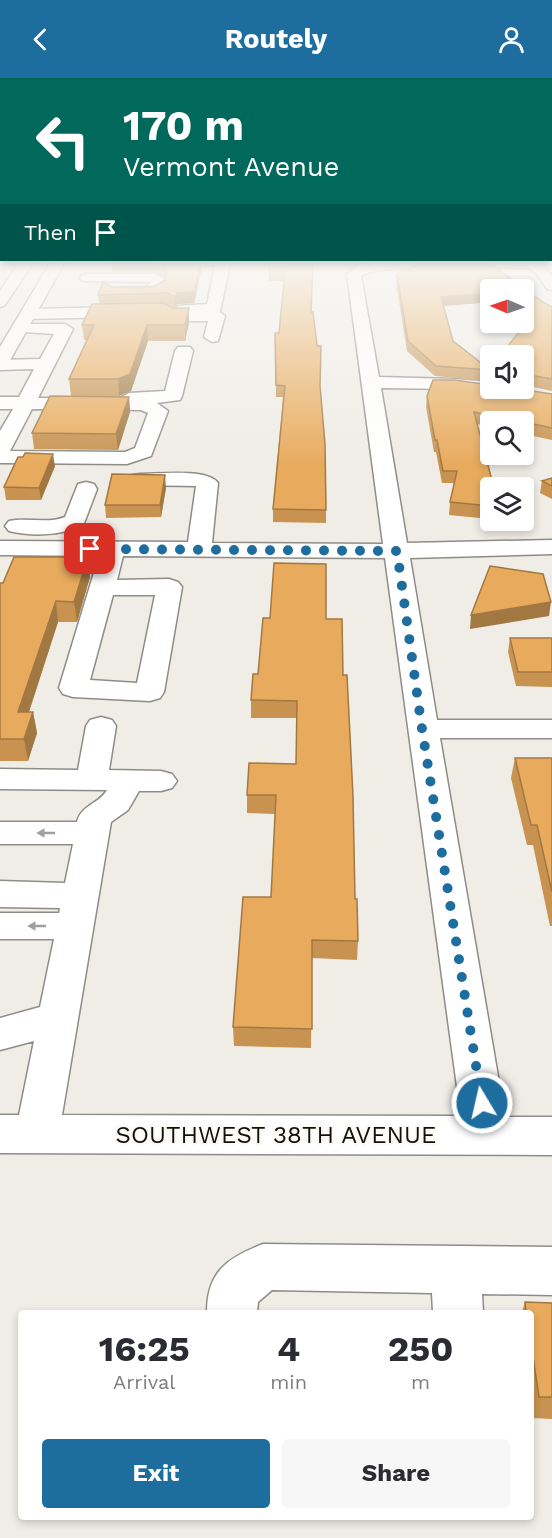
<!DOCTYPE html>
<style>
:root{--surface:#fff;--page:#f7f7f7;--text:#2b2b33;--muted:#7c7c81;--accent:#1d6d9f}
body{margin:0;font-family:"Work Sans",sans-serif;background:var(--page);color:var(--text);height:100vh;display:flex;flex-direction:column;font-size:22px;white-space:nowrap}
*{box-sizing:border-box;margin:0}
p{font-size:20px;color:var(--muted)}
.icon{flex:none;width:33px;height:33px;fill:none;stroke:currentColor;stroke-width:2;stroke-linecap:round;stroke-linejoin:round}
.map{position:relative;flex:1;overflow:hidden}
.panel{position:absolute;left:18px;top:1232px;width:516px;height:210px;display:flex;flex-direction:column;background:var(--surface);border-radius:6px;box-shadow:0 3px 9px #0003}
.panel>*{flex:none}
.guide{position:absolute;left:0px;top:0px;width:552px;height:183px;box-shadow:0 3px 9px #0003;background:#00695c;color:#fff;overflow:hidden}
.needle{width:39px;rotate:272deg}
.fabs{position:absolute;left:480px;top:201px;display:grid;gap:12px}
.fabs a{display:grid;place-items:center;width:54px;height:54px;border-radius:6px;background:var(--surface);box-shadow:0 3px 9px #0003;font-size:30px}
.pin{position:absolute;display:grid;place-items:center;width:51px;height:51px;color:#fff;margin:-26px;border-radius:12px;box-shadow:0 3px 9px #0006}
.me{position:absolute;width:66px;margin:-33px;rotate:351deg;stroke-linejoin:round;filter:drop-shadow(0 0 4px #0008)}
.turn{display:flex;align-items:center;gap:21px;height:126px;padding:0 24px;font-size:27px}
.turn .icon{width:78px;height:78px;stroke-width:2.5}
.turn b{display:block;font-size:42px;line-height:51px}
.then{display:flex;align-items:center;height:57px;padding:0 24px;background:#0003;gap:12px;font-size:22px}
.eta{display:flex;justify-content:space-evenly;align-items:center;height:102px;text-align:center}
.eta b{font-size:36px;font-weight:700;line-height:42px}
.action{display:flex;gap:12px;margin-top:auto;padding:12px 24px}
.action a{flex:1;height:69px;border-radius:6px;background:var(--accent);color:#fff;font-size:24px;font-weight:700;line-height:69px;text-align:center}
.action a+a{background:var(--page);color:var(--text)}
header{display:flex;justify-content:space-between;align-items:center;height:78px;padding:0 24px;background:var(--accent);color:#fff;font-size:27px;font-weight:700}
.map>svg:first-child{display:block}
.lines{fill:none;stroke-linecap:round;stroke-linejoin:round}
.minor-casing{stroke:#8f8c87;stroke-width:3}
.major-casing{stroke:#8f8c87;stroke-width:3}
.minor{fill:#fff;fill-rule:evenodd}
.major{fill:#fff;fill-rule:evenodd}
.wall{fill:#c89351}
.shaded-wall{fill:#a27842}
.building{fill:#e8ab5e;stroke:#a27842;stroke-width:1.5}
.oneway{fill:#a09f9f}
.route{stroke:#1d6d9f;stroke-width:10;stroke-dasharray:0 18}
.labels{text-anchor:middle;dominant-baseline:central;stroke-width:5;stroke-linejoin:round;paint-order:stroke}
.near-street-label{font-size:24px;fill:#11100e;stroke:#fdfaf5}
</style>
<header><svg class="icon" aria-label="back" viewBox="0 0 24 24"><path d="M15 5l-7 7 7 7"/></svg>Routely<svg class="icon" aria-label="person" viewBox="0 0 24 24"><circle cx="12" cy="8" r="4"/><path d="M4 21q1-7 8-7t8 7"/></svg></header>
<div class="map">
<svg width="552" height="1460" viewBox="0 0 552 1460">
<rect width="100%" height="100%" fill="#f0ede7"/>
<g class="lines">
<defs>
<g id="minor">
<polygon points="151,182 241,182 230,186 220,234 225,238 218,263 212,264 204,259 208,243 175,243 164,238 28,241 20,236 28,231 168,228 177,232 178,228 207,226 215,187 157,188 152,187"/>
<path d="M385,182H537L552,197V212L547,211L537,196L529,190C498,190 382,184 361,198L379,299L454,301L490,304V310H499L490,316L454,311L381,310L407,465L552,462V476L410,480L437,642H552V660H440L505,1039H552V1077L0,1075V1037H19L34,963L0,972V940L40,929L54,861H0V835H59L60,830L0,829V803L65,805L73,766H0V744H77C81,727 99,726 107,712L0,711V691L78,692L86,648L90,642L101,639L112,642L116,648L109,692L161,693L172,696L177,703L172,710L161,713H139L128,732L111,744L62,1037L461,1038L385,480L123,478L117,502L169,501L178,504L182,509L164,614L160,620L150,623L73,619L63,616L59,610L99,478L0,477V463L188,464L196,408L132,407L129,402L132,397L140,396C158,396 207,390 218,405L212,465L383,466L347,196L360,186ZM113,517H155L137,605L90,602Z"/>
<path d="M87,196H154L163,200L165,209C154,221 126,220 111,216L109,213L111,210L146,209L151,204L82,203L80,200L82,197Z"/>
<path d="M30,246H65L73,251L38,320H120L129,315L165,313L175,273L178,269H190L193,273L182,318L180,322L157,325L168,333L151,378L127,386L0,385V353L13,331H0V319H19L34,291L0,292V282L40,281L54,256L24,254L22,251ZM32,331L141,332L148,335L135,370L125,374L10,373Z"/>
<path d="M86,404L94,406L97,411L83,448C60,457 33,459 9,453L5,448L9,443C27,439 47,446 65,439L78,406Z"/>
<path d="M263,1166L552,1169V1217L482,1216L483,1234H433L432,1215L272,1212L258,1224L257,1234H207C207,1194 227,1180 263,1166Z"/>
</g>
<g id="major">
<polygon points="21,182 35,182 5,227 0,229 0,213"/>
<polygon points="52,182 66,182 9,284 6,288 0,289 0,269"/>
</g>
</defs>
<use href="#minor" class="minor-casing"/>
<use href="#major" class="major-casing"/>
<use href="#minor" class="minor"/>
<use href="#major" class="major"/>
</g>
<g class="wall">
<polygon points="202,183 202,189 194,225 178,226 175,229 168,226 165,226 174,230 189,230 189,245 185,263 148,263 131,313 119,318 71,318 69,301 87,262 84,262 82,247 99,226 98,217 112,209 140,210 155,208 165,201 165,200 155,194 112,194 111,184"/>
<polygon points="313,183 311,235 320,308 326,432 326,445 273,444 273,431 283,319 276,319 275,255 279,255 284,203 269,203 269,193"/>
<polygon points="425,183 486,183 543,224 552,229 552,313 524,307 524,278 500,278 525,246 521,244 524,244 524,212 490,212 490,230 480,225 444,228 453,263 489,291 490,289 490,303 435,298 407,273 396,205 397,196"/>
<polygon points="552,316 552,362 524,356 524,344 490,344 490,349 477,346 490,410 490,441 449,437 450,424 454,405 442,405 436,374 434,374 426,329 427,318"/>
<polygon points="129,319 130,334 118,372 34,371 32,355"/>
<polygon points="23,379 55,388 41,422 6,422 4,409"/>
<polygon points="552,400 552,421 540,415 542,403"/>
<polygon points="166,410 161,439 106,440 105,427"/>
<polygon points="90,499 77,544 58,544 29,634 33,634 37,655 28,683 0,683 0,505"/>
<polygon points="326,541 343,597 355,821 358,863 357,882 312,880 311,970 234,968 233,949 271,819 275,736 247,735 247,717 296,686 297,640 251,640 251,622 258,596"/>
<polygon points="510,560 552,560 552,609 516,608 508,574"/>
<polygon points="515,680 552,680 552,848 550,848 533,767 527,767 511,700"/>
<polygon points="525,1224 552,1225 552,1341 532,1340 531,1334 531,1234 522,1234"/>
</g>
<g class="shaded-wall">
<polygon points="201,183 202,189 194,225 178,226 175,229 175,219"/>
<polygon points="481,216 480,225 440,228 441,219"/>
<polygon points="189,230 189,245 185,263 185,247"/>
<polygon points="147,247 148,263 131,313 119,318 118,301"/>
<polygon points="129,319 130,334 118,372 116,356"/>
<polygon points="53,376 55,388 41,422 39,410"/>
<polygon points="165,397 166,410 161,439 160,427"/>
<polygon points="88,479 90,499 77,544 74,524"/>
<polygon points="56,523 58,544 22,655 18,634"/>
<polygon points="551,524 549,538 470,551 471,537"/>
<polygon points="33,634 37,655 28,683 24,661"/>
</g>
<g class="building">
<polygon points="112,183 201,183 194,214 177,215 175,219 167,215 98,217 103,204 112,209 140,210 155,208 166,201 165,190 154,184 111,184"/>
<polygon points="270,183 313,183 311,235 313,234 317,268 321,268 320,308 325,366 326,432 273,431 285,308 276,307 275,255 279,255 285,193 269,193"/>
<polygon points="425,183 486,183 543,224 552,229 552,301 524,296 524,278 500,278 531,239 524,235 524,212 490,212 490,220 481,216 441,219 453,263 489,291 490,289 490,292 436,288 408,263 397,196"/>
<polygon points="163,225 174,230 189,230 185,247 147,247 130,296 118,301 69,301 94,247 82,247 92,226"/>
<polygon points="433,302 455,302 490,307 490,310 513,310 552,316 552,350 524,344 520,344 474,334 494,410 490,410 490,428 450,424 457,393 443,393 437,362 435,362 427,318"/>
<polygon points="50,318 129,319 116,356 32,355"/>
<polygon points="25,375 53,376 39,410 4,409 18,379 23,379"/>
<polygon points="112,396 165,397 160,427 105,427"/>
<polygon points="552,400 552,408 542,403"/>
<polygon points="14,479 88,479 74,524 56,523 18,634 33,634 24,661 0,661 0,505 3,505"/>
<polygon points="274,485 326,486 326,541 342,541 343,597 347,597 353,718 355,821 357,821 358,863 312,862 312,951 233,949 243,819 271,819 276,717 247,717 249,685 296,686 297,623 251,622 253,596 258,596 263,540 270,540"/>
<polygon points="490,488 543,496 551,524 471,537"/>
<polygon points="510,560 552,560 552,594 518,594"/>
<polygon points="515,680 552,680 552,814 537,747 531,747"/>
<polygon points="525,1224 552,1225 552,1319 539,1319 531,1266 531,1234 526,1234"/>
</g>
<defs><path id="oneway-solid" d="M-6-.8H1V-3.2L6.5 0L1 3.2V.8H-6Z" transform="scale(1.5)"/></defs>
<g class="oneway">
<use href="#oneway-solid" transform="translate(46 755) rotate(-180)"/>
<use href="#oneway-solid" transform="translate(37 848) rotate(-180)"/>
</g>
<linearGradient id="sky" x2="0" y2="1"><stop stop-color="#70c0ef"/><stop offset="0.47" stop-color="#f8f7f4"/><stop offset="1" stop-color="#f8f7f4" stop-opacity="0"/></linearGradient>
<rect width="552" height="387" fill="url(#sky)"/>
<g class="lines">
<polyline class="route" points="90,471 397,473 422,651 482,1025"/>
</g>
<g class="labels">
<g class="near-street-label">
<text x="276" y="1057">SOUTHWEST 38TH AVENUE</text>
</g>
</g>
</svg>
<div class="fabs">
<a><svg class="needle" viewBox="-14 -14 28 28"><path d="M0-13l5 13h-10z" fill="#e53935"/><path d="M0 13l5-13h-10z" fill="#7c7c81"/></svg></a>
<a><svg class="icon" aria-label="sound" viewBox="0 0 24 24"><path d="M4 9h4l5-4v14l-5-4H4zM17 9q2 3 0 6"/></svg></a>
<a><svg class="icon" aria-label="search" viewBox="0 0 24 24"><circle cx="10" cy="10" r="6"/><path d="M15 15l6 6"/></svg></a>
<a><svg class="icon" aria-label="layers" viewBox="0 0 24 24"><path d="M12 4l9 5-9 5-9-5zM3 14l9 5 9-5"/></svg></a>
</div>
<div class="pin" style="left:90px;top:471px;background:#d93025"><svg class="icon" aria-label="arrive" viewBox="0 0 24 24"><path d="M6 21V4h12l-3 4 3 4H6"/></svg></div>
<svg class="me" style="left:482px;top:1025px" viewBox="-20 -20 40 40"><circle r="17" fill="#1d6d9f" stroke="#fff" stroke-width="3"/><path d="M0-11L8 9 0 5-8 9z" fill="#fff"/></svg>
<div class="guide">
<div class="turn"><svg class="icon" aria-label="left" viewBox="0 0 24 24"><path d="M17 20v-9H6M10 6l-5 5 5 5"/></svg><div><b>170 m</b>Vermont Avenue</div></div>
<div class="then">Then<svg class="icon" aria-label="arrive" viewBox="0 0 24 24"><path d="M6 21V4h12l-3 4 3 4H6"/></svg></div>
</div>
<section class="panel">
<div class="eta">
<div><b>16:25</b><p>Arrival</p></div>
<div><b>4</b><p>min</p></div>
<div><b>250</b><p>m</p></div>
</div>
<div class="action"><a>Exit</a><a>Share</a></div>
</section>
</div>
